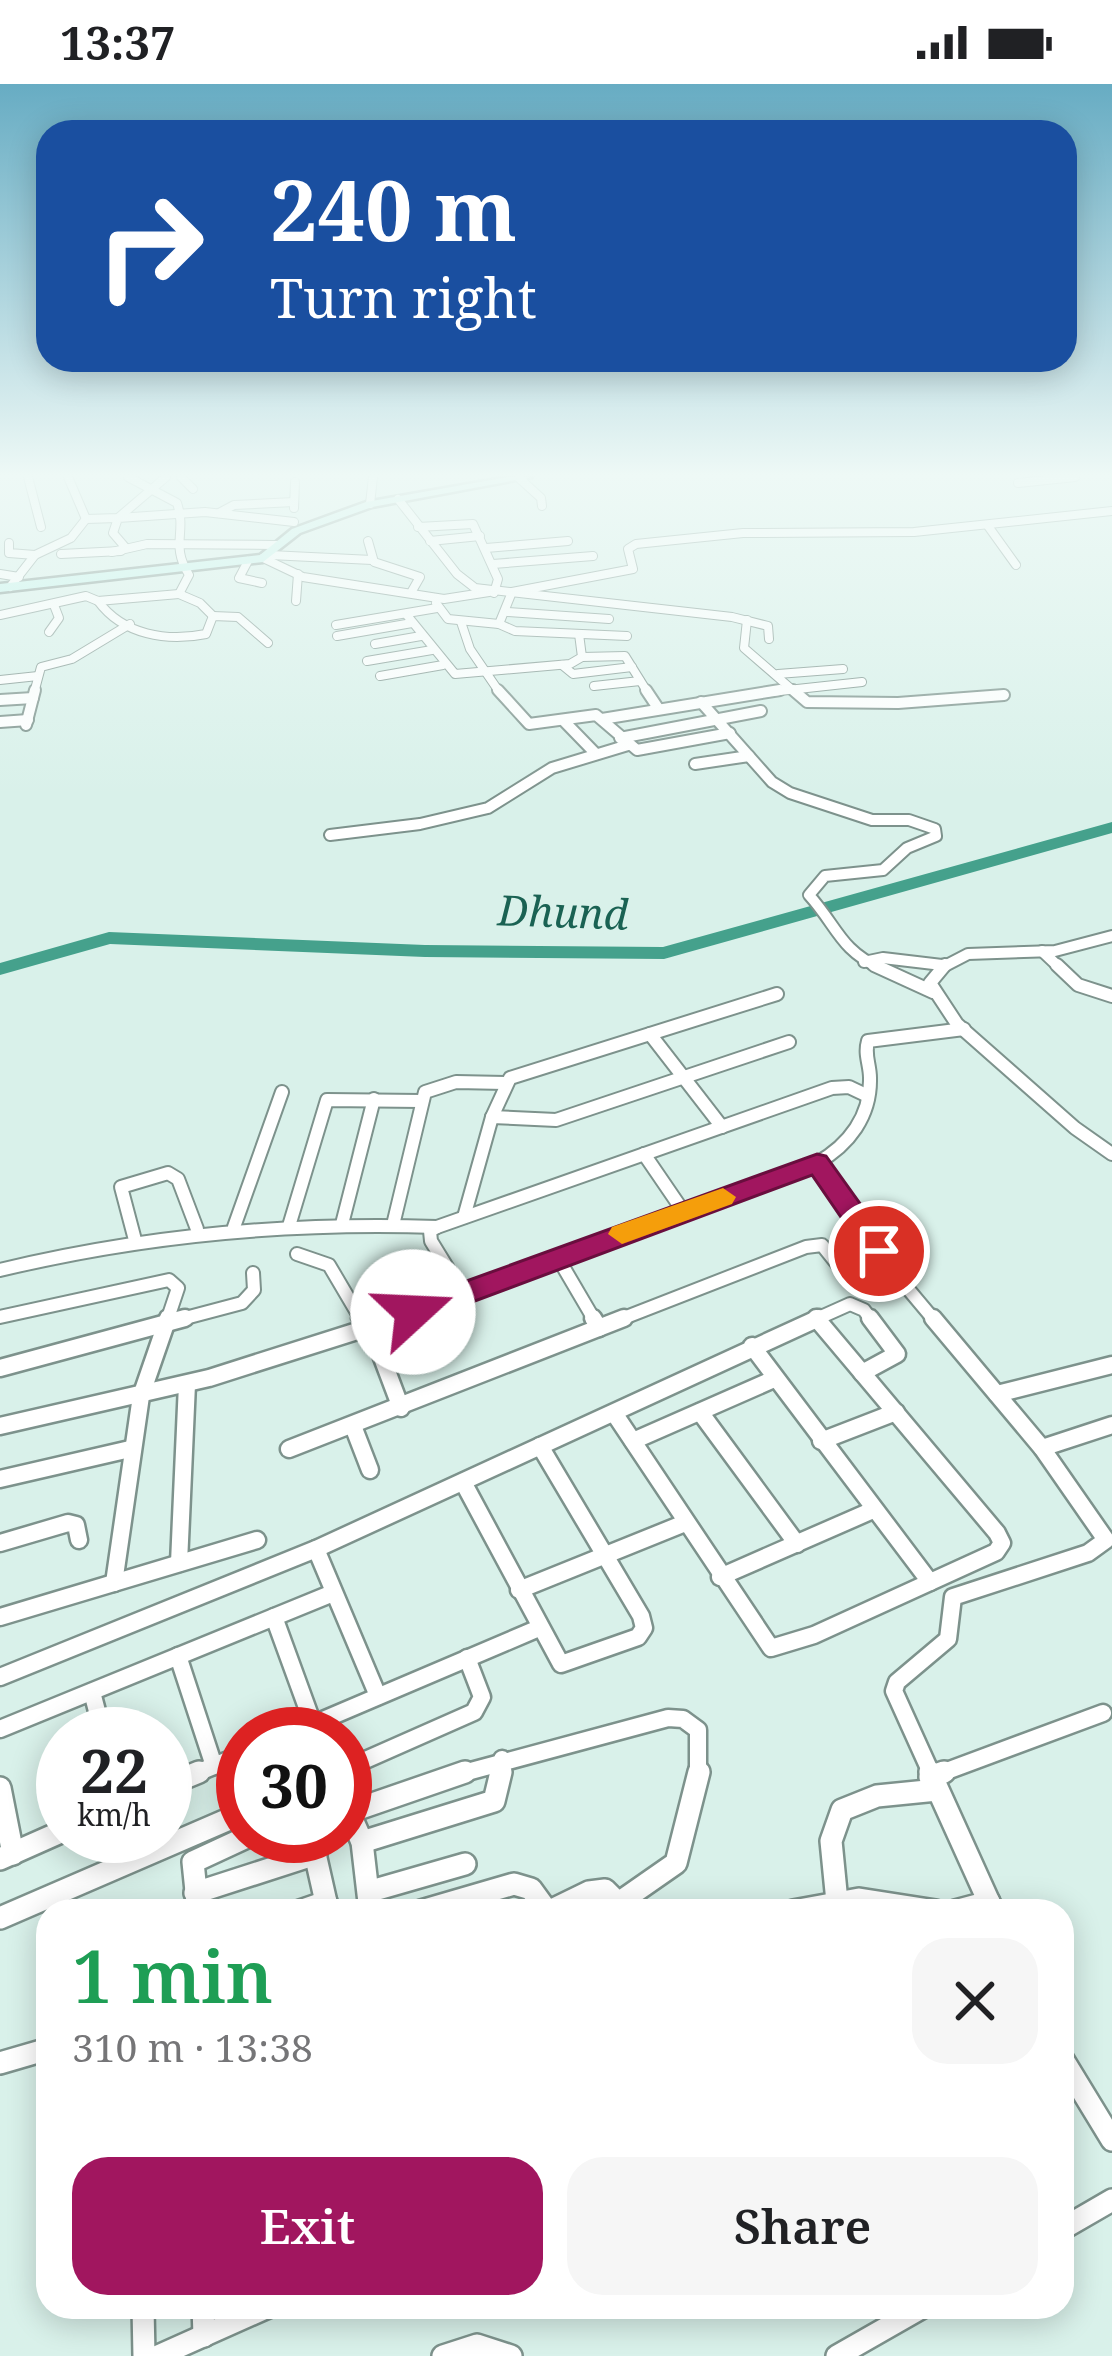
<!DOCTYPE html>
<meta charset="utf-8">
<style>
:root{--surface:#fff;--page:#f6f6f6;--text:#202124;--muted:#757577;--accent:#a1165f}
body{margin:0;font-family:"Noto Serif",serif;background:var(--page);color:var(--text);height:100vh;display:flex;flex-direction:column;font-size:45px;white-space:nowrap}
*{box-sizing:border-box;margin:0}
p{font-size:39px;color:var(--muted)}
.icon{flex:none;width:66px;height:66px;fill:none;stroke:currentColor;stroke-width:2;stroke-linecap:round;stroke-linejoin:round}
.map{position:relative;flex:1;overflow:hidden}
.details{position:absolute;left:36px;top:1815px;width:1038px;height:420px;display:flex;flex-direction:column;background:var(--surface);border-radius:36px;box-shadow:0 6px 30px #0003}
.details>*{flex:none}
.guide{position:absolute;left:36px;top:36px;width:1041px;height:252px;border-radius:36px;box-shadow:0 6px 30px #0003;background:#1a4fa0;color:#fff;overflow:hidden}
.speed{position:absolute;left:36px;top:1623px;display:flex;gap:24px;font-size:60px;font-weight:700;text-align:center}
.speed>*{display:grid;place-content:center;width:156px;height:156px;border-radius:50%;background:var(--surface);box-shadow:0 6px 30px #0003;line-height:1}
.speed small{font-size:30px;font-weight:400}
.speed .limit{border:18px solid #d22;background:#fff;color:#111}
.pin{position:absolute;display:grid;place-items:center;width:102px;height:102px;color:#fff;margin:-51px;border:6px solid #fff;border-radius:50%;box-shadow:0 3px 12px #0007}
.me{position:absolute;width:132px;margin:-66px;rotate:70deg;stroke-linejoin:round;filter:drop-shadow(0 0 9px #0008)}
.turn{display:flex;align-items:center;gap:42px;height:252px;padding:0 36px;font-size:54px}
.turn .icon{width:156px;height:156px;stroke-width:2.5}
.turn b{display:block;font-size:84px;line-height:102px}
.round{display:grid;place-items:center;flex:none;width:126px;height:126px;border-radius:36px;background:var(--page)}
.summary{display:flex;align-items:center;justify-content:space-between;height:204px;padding:0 36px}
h1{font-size:72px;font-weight:600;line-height:90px;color:#1e9e55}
.button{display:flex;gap:24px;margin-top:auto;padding:24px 36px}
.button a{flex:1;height:138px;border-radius:36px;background:var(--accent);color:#fff;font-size:48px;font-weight:600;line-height:138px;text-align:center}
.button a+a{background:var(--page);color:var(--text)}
.status{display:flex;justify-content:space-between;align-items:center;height:84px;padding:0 60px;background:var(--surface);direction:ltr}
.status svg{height:33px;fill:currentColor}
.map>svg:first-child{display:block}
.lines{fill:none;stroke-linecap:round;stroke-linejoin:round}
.river{fill:#45a18c;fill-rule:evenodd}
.street-far4-casing{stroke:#7d928c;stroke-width:10}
.street-far3-casing{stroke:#7d928c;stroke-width:14}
.street-far2-casing{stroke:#7d928c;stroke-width:16}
.street-far1-casing{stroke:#7d928c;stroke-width:21}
.street-casing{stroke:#7d928c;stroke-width:26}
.secondary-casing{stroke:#7d928c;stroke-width:5}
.street-far4{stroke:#fff;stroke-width:8}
.street-far3{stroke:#fff;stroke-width:10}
.street-far2{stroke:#fff;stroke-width:12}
.street-far1{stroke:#fff;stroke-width:16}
.street{stroke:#fff;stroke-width:21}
.secondary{fill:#c4f5ec;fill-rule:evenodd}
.route{fill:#a1165f;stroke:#690e3e;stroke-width:3}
.slow{fill:#f59e0b}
.labels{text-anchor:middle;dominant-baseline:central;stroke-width:12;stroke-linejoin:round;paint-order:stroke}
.water-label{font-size:42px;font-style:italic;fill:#1a6253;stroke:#d9f1ea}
</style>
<div class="status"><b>13:37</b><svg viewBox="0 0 49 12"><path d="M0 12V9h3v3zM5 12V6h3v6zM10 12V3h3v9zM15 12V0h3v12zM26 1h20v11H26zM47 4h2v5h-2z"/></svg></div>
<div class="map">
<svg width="1112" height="2272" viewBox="0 0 1112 2272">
<rect width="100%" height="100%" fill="#d9f1ea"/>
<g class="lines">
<polygon class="river" points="1112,738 1112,749 664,875 425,873 110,860 0,891 0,879 109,848 425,861 663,863"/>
<defs>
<g id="street-far4">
<polyline points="28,393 41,443"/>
<polyline points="68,393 86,435"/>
<path d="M128,393L177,419C187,450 170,460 189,491L179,510L200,519L213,532"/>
<polyline points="181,393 193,405"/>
<polyline points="519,394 541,414 542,422"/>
<polyline points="1018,399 1075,393"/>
<polyline points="398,415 457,490 475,504 732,533 768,542 769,555"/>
<polyline points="370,420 373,393"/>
<polyline points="294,424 295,398"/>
<polyline points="219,429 234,421 294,418"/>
<polyline points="988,442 1016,481"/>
<polyline points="418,443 473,440 498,495 494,509"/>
<polyline points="368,457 374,478 420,493 412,507"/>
<polyline points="430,457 480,452"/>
<polyline points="9,459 9,469 35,471"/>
<polyline points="125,463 113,449 118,434 205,428 294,438"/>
<polyline points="486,464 568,457"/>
<polyline points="112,468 147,460 277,461"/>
<polyline points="61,470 121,467"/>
<polyline points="270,471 372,476"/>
<polyline points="263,474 303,493 444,515 489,508"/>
<polyline points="248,477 239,494 262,499"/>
<polyline points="493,480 593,472"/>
<polyline points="0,490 19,493"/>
<polyline points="10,503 35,471 71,454 86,435 118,434 166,393"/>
<path d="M98,517C123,551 167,558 206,550L213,532L238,533L268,559"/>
<polyline points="296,517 298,490"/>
<polyline points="436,519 448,535 499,540"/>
<polyline points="508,528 609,535"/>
<polyline points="406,530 455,590 570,580 582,573 579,550"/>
<polyline points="0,531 86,512 98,517 179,510"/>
<polyline points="747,536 744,564 796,609"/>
<polyline points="461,538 470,565 500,609"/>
<polyline points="336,541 437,524"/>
<polyline points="49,548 59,534 54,521"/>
<polyline points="337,552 412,539"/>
<polyline points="627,552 515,547 499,540 512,508 633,485 628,465 636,460 743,449 914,448 1112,427"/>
<polyline points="375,560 421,552"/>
<polyline points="582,573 625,572 648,609"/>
<polyline points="367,577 432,566"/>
<polyline points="562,581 573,590 632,583"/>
<polyline points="778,590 843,585"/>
<polyline points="380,592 443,581"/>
<polyline points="0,596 38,592"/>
<polyline points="594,602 640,597"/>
<polyline points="34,609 41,583 72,575 130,540"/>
<polyline points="761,609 862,598"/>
</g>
<g id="street-far3">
<polyline points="498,606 529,640 596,631 637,666 730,649"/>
<polyline points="646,606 658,624"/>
<polyline points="793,606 807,618 898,619 1004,611"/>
<polyline points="0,616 33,614"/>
<path d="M701,618L772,698L790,709L872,736H909L935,745L936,752L907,764L883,786L825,792L809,811C837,842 840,866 880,884"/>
<polyline points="602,635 780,606"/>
<polyline points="563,636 596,670"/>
<polyline points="0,638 28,636"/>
<polyline points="26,641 35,606"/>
<polyline points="620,654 761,627"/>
<polyline points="695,680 749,672"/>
<polyline points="330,751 420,740 488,724 552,684 628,661"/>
<polyline points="1042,867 1060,884"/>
<polyline points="864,878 883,874 942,881"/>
<polyline points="941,884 968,870 1055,867 1112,852"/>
</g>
<g id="street-far2">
<polyline points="874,881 933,908"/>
<polyline points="945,881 930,899 957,940 1075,1044 1112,1070"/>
<polyline points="1057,881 1078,901 1112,912"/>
<polyline points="650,950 722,1043"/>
<polyline points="492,1033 556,1036 789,958"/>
<polyline points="644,1070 683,1127"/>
<polyline points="817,1079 893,1187 935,1237"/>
<polyline points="464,1133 492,1033 510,994 777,910"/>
<polyline points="342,1140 374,1015"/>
<polyline points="393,1141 425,1008 456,998 505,999"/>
<polyline points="289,1142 327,1016 421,1017"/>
<polyline points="234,1143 282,1008"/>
<polyline points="135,1156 121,1103 168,1089 178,1095 197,1145"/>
<polyline points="297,1170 329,1181 362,1237"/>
<polyline points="558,1174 595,1237"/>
<path d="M0,1186C145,1151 288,1138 437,1143"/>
<polyline points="463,1209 431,1157 430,1147 437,1143 832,1004 849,1003 868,1012"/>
<polyline points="0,1233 169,1196 178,1204 167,1237"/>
<polyline points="174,1237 242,1219 254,1206 253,1189"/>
<path d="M389,1237L817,1079C849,1061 871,1032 870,994C870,980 864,971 868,957L964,945"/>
<polyline points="616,1237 806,1163 822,1161 850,1196"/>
<polyline points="812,1237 850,1220 864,1226 872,1237"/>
</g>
<g id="street-far1">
<polyline points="360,1234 381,1271 401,1324"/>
<polyline points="593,1234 599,1244"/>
<polyline points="752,1262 930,1498"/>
<polyline points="0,1284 185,1234"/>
<polyline points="862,1289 897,1270 870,1234"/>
<polyline points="997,1310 1112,1281"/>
<polyline points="700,1328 797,1460"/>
<polyline points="614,1329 771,1564 814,1551 996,1468 1002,1459 997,1449 816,1234"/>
<polyline points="0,1342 209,1294 398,1234"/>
<polyline points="353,1342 370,1386"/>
<polyline points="633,1357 774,1295"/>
<polyline points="821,1357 896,1328"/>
<polyline points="1042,1364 1112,1341"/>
<polyline points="289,1365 624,1234"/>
<polyline points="0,1395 130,1365"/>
<polyline points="463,1398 561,1580 638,1553 644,1544 641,1532 540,1362"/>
<polyline points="0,1459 68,1439 76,1441 79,1456"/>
<polyline points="316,1465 378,1612"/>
<polyline points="179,1479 187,1300"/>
<polyline points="720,1493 873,1426"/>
<polyline points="114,1499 141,1312 168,1234"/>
<polyline points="519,1506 685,1439"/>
<polyline points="0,1533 257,1456"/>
<polyline points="274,1533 313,1640"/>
<polyline points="178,1572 214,1682"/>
<polyline points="0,1593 316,1465 819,1234"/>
<polyline points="92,1608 103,1650"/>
<polyline points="0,1645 333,1509"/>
<polyline points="290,1650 539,1544"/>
<polyline points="345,1685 474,1628 482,1613 467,1574"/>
<polyline points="192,1691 243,1670"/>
<polyline points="456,1691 668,1634 683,1635 698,1646 698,1691"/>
<polyline points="501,1691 502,1675"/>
<polyline points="932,1691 894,1607 897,1598 948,1555 953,1513 1088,1469 1106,1456 1042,1364 933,1234"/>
<polyline points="936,1691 1103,1629"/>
</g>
<g id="street">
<polyline points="930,1688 993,1827"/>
<polyline points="930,1693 944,1688"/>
<polyline points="165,1702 199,1688"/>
<polyline points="0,1704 13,1770"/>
<polyline points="345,1719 362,1758 370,1827"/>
<polyline points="352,1727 465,1688"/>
<polyline points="311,1752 328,1827"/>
<polyline points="362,1758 494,1717 501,1688"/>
<polyline points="0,1775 63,1747"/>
<polyline points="371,1807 465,1780"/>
<polyline points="195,1809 316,1770"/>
<polyline points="620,1818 676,1779 699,1688"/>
<polyline points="837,1818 831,1757 842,1726 877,1712 937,1706"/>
<polyline points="198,1827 193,1778 249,1752"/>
<polyline points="300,1827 326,1818"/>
<polyline points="421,1827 514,1800 531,1805 547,1827"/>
<polyline points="550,1827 589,1808 605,1806 626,1827"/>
<polyline points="793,1827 859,1815 936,1827"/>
<polyline points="955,1827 989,1818"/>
<polyline points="0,1834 243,1729"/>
<polyline points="1062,1974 1112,2056"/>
<polyline points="0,1979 48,1965"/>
<polyline points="1062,2145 1112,2116"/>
<polyline points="143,2223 144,2272"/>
<polyline points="203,2223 204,2252"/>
<polyline points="158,2272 268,2223"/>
<polyline points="443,2272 477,2261 511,2272"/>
<polyline points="837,2272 923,2223"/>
</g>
<polygon id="secondary" points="508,393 532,393 372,423 300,449 263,478 0,508 0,500 260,471 292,445 366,418"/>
</defs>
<use href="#street-far4" class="street-far4-casing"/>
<use href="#street-far3" class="street-far3-casing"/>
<use href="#street-far2" class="street-far2-casing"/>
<use href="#street-far1" class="street-far1-casing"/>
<use href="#street" class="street-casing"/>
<use href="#secondary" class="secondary-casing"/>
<use href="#street-far4" class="street-far4"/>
<use href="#street-far3" class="street-far3"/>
<use href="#street-far2" class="street-far2"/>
<use href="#street-far1" class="street-far1"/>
<use href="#street" class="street"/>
<use href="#secondary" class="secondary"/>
</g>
<linearGradient id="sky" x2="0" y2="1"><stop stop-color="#67acc3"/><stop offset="0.55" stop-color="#eef9f6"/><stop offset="1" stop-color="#eef9f6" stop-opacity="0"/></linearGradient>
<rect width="1112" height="711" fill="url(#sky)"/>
<polygon class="route" points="817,1070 826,1072 889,1160 893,1167 889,1174 869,1174 812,1091 424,1236 403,1236 399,1228 403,1220"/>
<polygon class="slow" points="723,1104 736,1113 732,1120 622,1160 608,1150 612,1143"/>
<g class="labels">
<g class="water-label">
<text transform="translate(563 827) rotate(2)">Dhund</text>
</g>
</g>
</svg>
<div class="speed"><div>22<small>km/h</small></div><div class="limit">30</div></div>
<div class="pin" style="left:879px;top:1167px;background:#d93025"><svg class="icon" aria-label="arrive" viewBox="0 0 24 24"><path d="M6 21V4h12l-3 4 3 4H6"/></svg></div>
<svg class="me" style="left:413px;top:1228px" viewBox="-20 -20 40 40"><circle r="19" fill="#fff"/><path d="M0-13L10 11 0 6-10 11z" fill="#a1165f"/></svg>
<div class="guide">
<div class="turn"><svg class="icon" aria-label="right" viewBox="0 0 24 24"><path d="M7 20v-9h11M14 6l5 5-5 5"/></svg><div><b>240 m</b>Turn right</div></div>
</div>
<section class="details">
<div class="summary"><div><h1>1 min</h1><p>310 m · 13:38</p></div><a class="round"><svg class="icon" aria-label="close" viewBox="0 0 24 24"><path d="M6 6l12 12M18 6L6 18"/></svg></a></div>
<div class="button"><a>Exit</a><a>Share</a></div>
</section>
</div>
